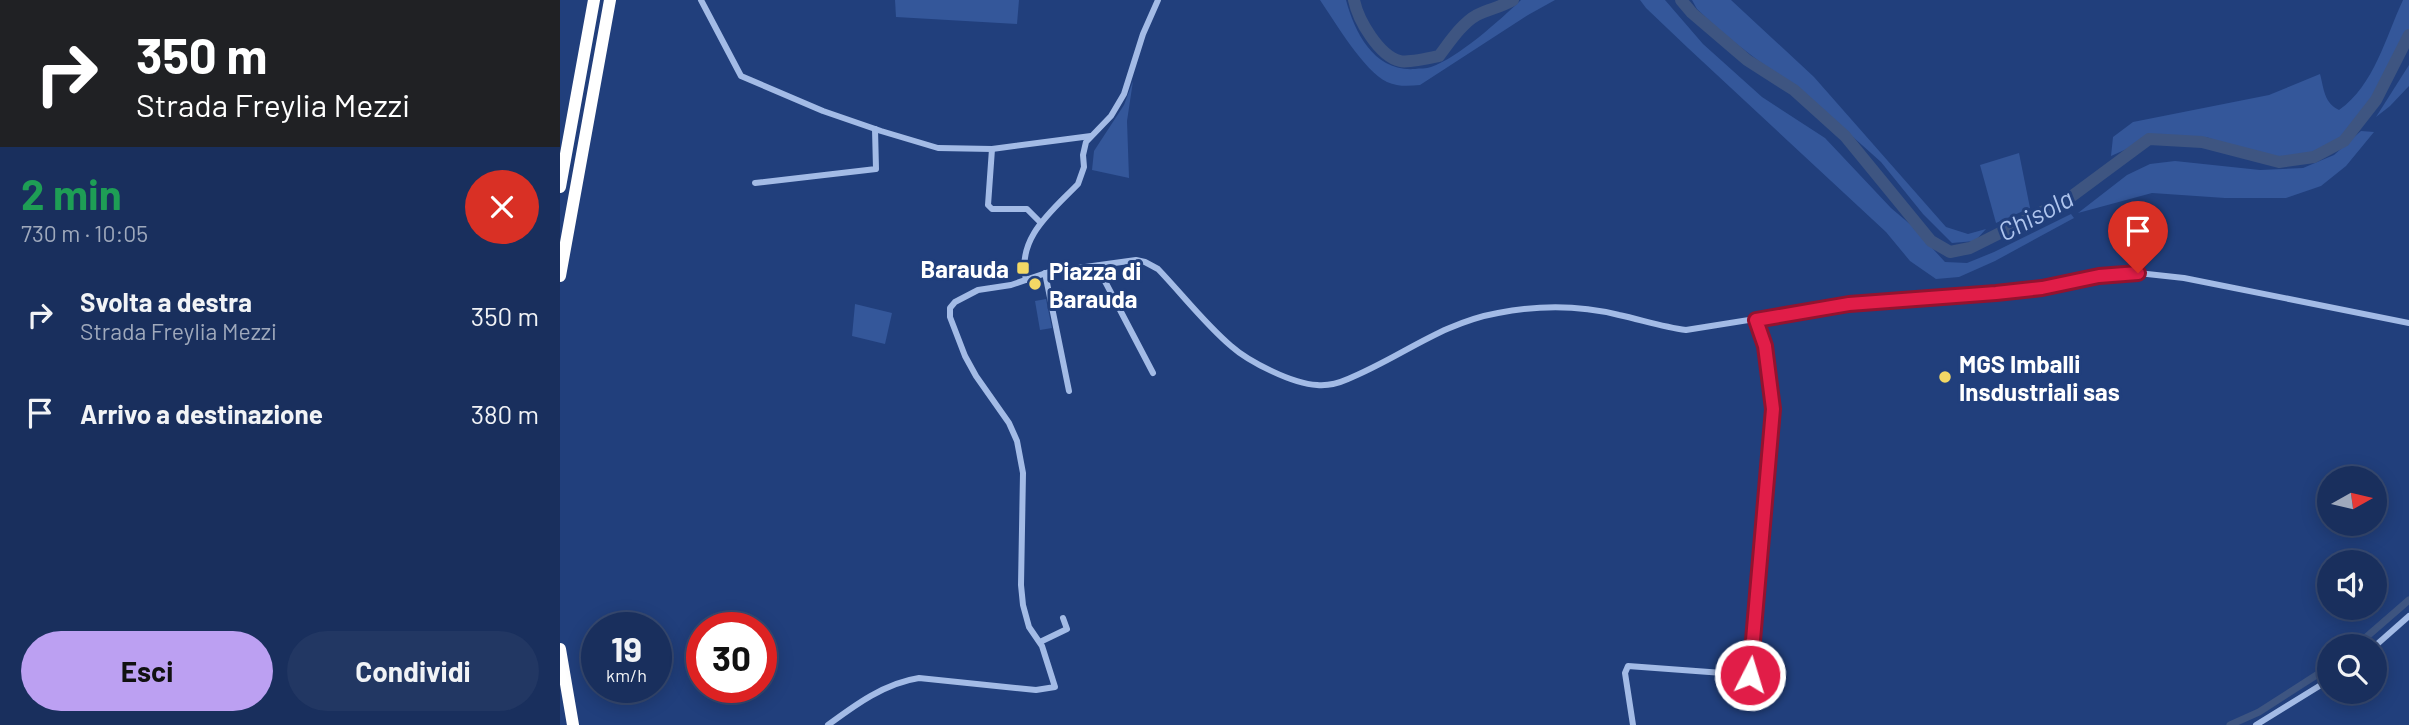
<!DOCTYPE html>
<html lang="it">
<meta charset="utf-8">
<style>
:root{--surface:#192f5d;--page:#223763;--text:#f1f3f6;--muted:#9fa9bc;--line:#374a72;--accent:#bca0f2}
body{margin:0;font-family:Barlow,sans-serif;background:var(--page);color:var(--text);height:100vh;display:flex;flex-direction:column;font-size:26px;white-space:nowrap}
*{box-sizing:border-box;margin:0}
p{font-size:23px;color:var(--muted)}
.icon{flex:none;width:38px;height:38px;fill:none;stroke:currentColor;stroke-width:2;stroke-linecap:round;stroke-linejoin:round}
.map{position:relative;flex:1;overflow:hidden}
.sheet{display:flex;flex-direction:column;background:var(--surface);width:560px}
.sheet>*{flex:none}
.banner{background:#202124;color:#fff;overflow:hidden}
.needle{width:46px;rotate:82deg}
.controls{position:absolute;left:1757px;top:466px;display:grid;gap:14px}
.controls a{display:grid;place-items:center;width:70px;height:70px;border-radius:50%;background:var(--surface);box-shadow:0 4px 18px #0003,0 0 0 2px var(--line);font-size:35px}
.speed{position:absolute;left:21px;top:612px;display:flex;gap:14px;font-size:35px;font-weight:700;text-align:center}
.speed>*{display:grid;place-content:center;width:91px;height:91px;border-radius:50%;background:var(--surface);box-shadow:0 4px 18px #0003,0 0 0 2px var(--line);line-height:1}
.speed small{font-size:18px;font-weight:400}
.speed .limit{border:10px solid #d22;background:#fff;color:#111}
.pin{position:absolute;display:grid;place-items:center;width:60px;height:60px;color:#fff;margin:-72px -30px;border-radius:50% 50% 50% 0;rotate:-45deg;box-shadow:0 0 7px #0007}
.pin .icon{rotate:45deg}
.me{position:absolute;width:77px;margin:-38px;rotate:5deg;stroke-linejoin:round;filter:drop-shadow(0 0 5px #0008)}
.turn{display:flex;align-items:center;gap:24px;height:147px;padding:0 21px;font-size:32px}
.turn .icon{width:91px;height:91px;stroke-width:2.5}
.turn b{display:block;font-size:49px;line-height:60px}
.round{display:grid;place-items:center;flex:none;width:74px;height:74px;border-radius:37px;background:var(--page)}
.overview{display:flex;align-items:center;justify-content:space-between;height:119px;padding:0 21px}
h1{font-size:42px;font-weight:700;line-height:52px;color:#1e9e55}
.button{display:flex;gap:14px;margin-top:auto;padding:14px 21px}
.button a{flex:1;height:80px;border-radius:42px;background:var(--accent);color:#111;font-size:28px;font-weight:700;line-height:80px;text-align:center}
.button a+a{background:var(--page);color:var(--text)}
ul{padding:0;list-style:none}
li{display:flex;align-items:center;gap:21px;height:98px;padding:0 21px}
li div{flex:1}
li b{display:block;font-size:26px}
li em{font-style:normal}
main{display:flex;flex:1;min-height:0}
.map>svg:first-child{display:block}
.green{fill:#34579a}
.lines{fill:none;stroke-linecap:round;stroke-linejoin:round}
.canal{stroke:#3e5581;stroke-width:7}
.river{stroke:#3e5581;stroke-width:12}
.minor{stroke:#a3bbe6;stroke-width:6}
.motorway{stroke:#fff;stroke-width:12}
.route-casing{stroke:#92132f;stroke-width:18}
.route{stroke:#e11d48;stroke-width:12}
.poi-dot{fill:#f3d865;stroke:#213f7c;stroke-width:2.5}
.labels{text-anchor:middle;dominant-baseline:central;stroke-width:6;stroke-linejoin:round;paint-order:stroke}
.poi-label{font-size:24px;font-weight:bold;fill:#fff;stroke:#213f7c;text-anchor:start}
.water-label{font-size:26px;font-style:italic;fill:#afc5ee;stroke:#213f7c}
</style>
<main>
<section class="sheet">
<div class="banner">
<div class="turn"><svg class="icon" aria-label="right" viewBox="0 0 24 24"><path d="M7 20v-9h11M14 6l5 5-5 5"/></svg><div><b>350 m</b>Strada Freylia Mezzi</div></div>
</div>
<div class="overview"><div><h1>2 min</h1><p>730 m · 10:05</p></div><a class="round" style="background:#d93025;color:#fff"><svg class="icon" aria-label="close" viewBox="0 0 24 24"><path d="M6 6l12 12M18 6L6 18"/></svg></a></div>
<ul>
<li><svg class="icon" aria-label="right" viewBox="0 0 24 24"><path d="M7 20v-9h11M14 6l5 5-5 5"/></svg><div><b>Svolta a destra</b><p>Strada Freylia Mezzi</p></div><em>350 m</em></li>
<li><svg class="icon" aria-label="arrive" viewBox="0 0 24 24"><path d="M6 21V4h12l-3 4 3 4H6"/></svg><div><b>Arrivo a destinazione</b></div><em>380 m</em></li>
</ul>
<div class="button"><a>Esci</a><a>Condividi</a></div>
</section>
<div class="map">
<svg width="1849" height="725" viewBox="0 0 1849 725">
<rect width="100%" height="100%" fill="#213f7c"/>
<g class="green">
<polygon points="335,0 459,0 457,24 336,17"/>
<path d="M760,0H786C795,34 815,72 855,69C860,68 866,69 871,67C898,58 940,20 961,0H995L968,15L860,85C849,86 838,87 827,82C804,71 775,22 760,0Z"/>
<polygon points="1080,0 1105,0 1143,44 1202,97 1265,138 1331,208 1351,225 1385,262 1407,263 1434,252 1511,214 1514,218 1435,261 1399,277 1376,279 1350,261 1326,232 1128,48 1086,8"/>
<polygon points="1132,0 1171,0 1254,77 1386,227 1408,234 1426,229 1415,241 1392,243 1363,214 1321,162 1264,111 1161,32 1137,9"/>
<path d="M1843,0H1849V34L1844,47L1784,141L1754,157L1719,162L1646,137L1589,139L1551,156L1553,137L1573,122L1709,95L1760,74C1764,89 1764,103 1779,110C1814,86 1826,36 1843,0Z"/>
<polygon points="1849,65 1849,86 1830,106 1816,117"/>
<polygon points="573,81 567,121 569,178 532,170 534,151 564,105"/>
<polygon points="1801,131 1814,132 1786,166 1761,186 1726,198 1665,198 1592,193 1518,213 1567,175 1590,164 1615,161 1700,170 1743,168 1774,155"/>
<polygon points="1459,153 1470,208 1436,223 1420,165"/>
<polygon points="486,299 492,328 480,330 475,301"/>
<polygon points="295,304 332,313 325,344 292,336"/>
</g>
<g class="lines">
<g class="canal">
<polyline points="1796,646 1849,600"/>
<polyline points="1670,725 1699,712 1769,667"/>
</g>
<g class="river">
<path d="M794,0C798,20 819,56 840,61C848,63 870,58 879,56C889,43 902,23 917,15C929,9 941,7 953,0"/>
<polyline points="1121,0 1132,13 1187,60 1234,90 1285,136 1371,241 1390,252 1410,248 1508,199 1589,139 1642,142 1719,162 1754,157 1784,141 1816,100 1849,35"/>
</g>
<g class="minor">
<polyline points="141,0 181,76 263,111 321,131 378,148 432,149 531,136"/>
<polyline points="432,149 428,205 432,209 467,209 480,222"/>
<polyline points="195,183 316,169 315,129"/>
<polyline points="537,266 593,373"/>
<polyline points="485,273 509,391"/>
<path d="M466,280C456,238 492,211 518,184L524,167L523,155L526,142L551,116L564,94L583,34L598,0"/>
<polyline points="480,642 507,629 503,618"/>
<polyline points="1815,646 1849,616"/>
<path d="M268,725C295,705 325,683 359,678L476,690L495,687L482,646L469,627L463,605L461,585L463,473L457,441L449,423L416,376L405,356L390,317V308L395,302L418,290L451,285L489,272L576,260L585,262L598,269C622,294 645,324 671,346C689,362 733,384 757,385C768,386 779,383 788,379C840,358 881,323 938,313C979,305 1019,305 1059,315C1082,320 1103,327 1126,330L1289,304L1436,293L1482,288L1553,274L1578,273L1624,278L1849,323"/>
<polyline points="1073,725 1065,673 1068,666 1190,675 1213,409 1205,347 1196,320"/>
<polyline points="1696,725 1769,680"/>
</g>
<g class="motorway">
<polyline points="0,187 34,0"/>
<polyline points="0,276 50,0"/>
<polyline points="0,649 13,725"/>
</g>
</g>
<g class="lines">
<defs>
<polyline id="route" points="1190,675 1213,409 1205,346 1196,320 1289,304 1436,293 1482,288 1539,276 1578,273"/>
</defs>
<use href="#route" class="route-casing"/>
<use href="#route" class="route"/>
</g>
<g class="poi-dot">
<rect x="456" y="261" width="14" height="14" rx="3.5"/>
<circle cx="475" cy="284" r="7"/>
<circle cx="1385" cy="377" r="7"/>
</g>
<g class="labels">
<g class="poi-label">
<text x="449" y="268" text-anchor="end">Barauda</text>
<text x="489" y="270">Piazza di<tspan x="489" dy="28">Barauda</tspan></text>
<text x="1399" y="363">MGS Imballi<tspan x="1399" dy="28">Insdustriali sas</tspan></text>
</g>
<g class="water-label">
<text transform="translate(1475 214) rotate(-28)">Chisola</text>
</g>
</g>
</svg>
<div class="controls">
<a><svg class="needle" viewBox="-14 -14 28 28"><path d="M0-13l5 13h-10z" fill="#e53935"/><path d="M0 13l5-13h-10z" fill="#9fa9bc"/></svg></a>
<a><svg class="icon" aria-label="sound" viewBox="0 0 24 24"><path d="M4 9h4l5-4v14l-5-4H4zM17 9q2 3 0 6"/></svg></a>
<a><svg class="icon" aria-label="search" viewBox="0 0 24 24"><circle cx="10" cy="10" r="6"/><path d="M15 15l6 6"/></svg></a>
</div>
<div class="speed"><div>19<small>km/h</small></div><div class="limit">30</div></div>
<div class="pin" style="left:1578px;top:273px;background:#d93025"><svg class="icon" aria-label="arrive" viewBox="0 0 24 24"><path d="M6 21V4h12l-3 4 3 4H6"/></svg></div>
<svg class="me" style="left:1190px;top:675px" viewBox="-20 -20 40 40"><circle r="17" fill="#e11d48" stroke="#fff" stroke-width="3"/><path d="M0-11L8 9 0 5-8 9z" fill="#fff"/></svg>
</div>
</main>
